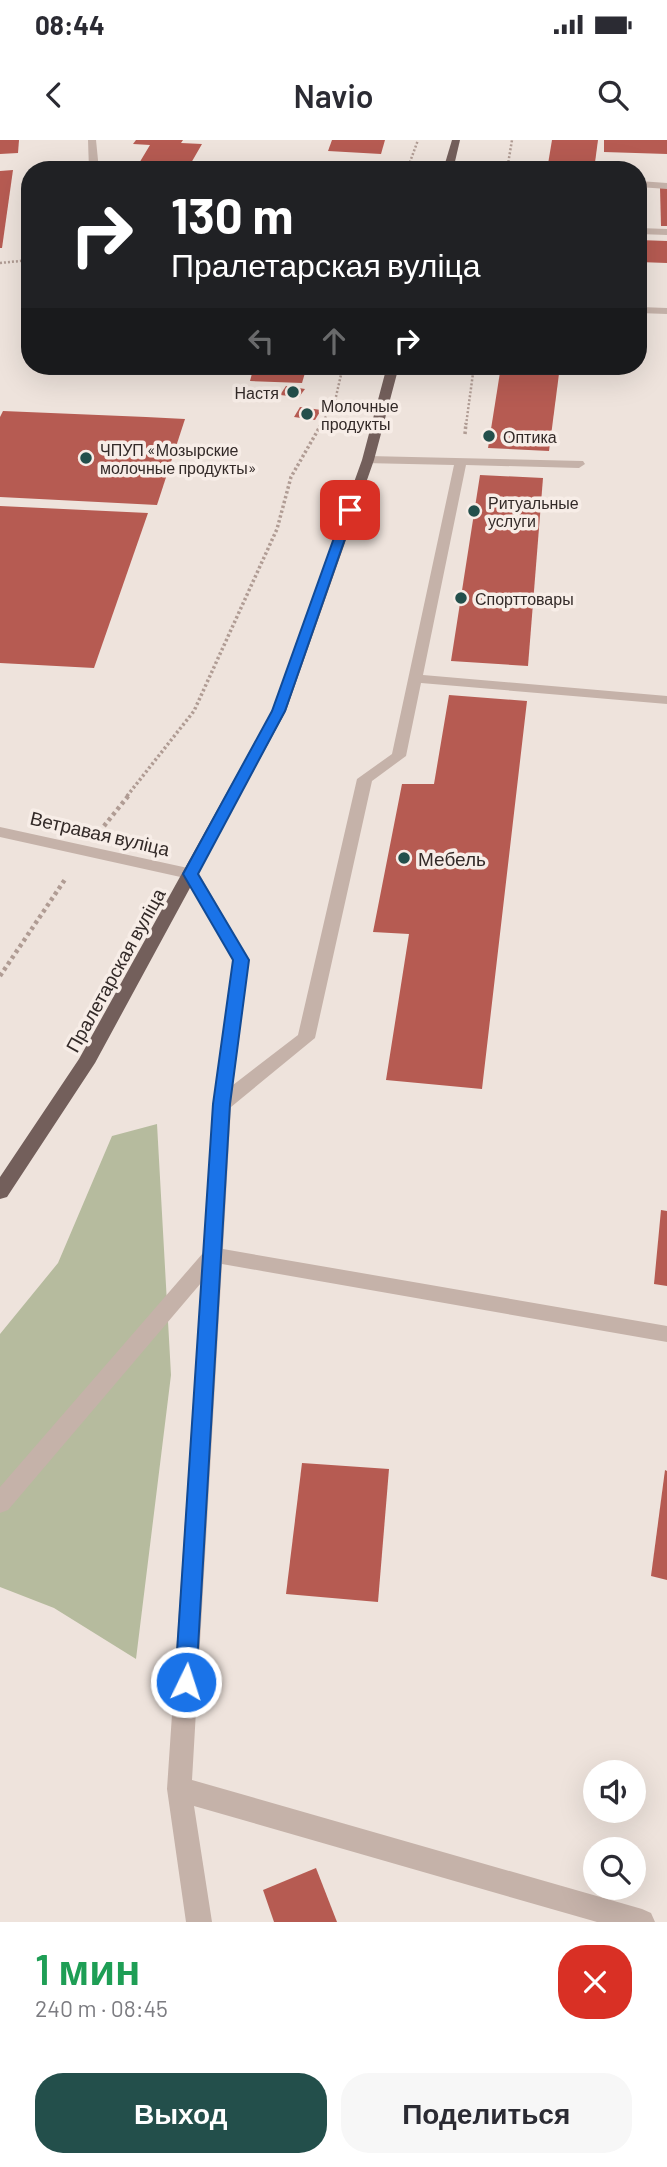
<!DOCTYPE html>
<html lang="ru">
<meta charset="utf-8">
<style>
:root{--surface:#fff;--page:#f7f7f7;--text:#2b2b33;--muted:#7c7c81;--accent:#234f4b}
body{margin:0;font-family:Barlow,sans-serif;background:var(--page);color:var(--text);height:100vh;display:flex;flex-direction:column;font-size:26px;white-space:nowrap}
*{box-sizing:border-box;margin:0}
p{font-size:23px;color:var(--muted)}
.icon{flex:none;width:38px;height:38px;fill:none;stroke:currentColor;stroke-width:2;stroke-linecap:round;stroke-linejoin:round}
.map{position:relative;height:1782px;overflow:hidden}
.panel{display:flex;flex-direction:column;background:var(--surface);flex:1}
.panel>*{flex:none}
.guide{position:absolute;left:21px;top:21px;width:626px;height:214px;border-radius:28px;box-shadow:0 7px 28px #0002;background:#202124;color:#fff;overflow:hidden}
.buttons{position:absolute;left:583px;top:1620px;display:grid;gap:14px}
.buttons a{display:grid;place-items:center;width:63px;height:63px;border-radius:50%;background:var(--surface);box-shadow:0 7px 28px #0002;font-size:35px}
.pin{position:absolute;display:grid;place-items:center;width:60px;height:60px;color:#fff;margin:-30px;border-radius:14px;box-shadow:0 4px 10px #0006}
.me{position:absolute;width:77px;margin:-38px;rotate:4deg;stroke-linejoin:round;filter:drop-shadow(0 0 5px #0008)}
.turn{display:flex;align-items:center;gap:24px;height:147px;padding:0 35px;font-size:32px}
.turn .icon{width:91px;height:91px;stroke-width:2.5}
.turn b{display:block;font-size:49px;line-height:60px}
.lanes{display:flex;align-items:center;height:66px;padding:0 35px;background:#0003;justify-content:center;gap:35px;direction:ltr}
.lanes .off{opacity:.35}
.round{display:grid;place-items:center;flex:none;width:74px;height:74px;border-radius:28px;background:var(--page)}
.headline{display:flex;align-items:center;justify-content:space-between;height:119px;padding:0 35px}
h1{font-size:42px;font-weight:600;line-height:52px;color:#1e9e55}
.cta{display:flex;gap:14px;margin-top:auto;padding:14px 35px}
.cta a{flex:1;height:80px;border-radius:28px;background:var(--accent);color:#fff;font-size:28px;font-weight:600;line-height:80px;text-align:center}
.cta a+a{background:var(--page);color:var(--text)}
.status{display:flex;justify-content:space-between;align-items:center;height:49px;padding:0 35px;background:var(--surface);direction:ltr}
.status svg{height:19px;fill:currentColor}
header{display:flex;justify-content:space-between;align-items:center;height:91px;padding:0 35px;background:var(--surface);font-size:32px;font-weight:600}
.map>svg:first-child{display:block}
.green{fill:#b6bb9e}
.building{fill:#b65b52}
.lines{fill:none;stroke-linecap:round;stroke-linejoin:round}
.path-far2{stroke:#b09c94;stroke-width:2.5;stroke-dasharray:2 2;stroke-linecap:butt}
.path-far1{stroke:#b09c94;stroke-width:3.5;stroke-dasharray:2.5 2.5;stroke-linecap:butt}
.path{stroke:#b09c94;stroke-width:4.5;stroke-dasharray:3.5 3.5;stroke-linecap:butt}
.minor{fill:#c5b2a9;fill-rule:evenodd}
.major{fill:#735f5b;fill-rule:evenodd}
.route{fill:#1a73e8;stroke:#114b97;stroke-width:2}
.poi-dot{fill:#234f4b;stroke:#f7ede7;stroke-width:2.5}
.labels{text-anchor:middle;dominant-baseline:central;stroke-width:7;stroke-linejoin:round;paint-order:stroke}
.far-poi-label{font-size:16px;fill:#332a28;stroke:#f7ede7;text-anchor:start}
.street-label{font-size:19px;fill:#332a28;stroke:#f7ede7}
.poi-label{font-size:19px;fill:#332a28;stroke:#f7ede7;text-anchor:start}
</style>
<div class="status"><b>08:44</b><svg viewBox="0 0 49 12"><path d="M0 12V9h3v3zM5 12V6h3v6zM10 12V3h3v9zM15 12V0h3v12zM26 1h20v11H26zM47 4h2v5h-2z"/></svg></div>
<header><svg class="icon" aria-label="back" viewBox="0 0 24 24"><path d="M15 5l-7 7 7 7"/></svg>Navio<svg class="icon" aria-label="search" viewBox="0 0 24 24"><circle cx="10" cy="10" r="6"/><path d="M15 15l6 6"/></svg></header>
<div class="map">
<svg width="667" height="1782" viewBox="0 0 667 1782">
<rect width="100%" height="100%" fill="#eee3dc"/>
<polygon class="green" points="157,984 171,1235 136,1519 54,1468 0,1447 0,1194 58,1123 112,996"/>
<g class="building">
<polygon points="0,0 19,0 18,13 0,14"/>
<polygon points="136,0 183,0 181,3 202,4 187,30 135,30 150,5 133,4"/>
<polygon points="332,0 385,0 381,14 328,11"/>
<polygon points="552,0 598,0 594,30 547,30"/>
<polygon points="604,0 667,0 667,14 604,12"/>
<polygon points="13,30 2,108 0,108 0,31"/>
<polygon points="660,48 667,48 667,86 661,86"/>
<polygon points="639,100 667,101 667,123 639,122"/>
<polygon points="35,226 94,226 89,234 33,229"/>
<polygon points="254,226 307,226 302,243 250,241"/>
<polygon points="501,226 560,226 549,311 488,308"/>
<polygon points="286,246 305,249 299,257 280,255"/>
<polygon points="300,267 321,270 315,280 294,277"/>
<polygon points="3,271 146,277 185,279 157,365 0,357 0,277"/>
<polygon points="480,335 543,338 528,526 451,521"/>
<polygon points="0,366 148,373 94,528 0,523"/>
<polygon points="449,555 527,561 482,949 386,940 409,794 373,792 402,644 434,644"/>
<polygon points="661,1070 667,1071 667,1146 654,1144"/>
<polygon points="302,1323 389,1329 378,1462 286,1454"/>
<polygon points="665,1330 667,1331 667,1440 651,1436"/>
<polygon points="316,1728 337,1782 274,1782 263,1750"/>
</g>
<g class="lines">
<g class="path-far2">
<polyline points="407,30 418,0"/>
<polyline points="507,30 512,0"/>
<polyline points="0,123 30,120"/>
<polyline points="321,285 335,261 343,226"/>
<polyline points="466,285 474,226"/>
</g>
<g class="path-far1">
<polyline points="465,294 466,283"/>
<polyline points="127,656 194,571 277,389 291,337 322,283"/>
</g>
<g class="path">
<polyline points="104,686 129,655"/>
<polyline points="0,836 66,738"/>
</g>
<g class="minor">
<polygon points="88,0 96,0 99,30 89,30"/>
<polygon points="639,41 667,43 667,49 639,47"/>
<polygon points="639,88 667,89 667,95 639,94"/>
<polygon points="639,167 667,168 667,174 639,173"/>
<polygon points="368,316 583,321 585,324 579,328 466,325 423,535 667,556 667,564 421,543 406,616 372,641 315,898 231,967 223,1109 667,1186 667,1202 222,1124 192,1640 642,1769 651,1773 655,1782 597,1782 194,1666 212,1782 186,1782 167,1649 201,1143 8,1370 0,1373 0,1347 203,1113 213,964 233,820 185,738 0,697 0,687 197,730 249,820 233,945 298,895 357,639 392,614 454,325 364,323 362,320"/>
</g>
<g class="major">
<polygon points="452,0 460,0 453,30 443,30"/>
<polygon points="387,226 399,226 374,320 286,571 95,923 7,1057 0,1059 0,1037 79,919 272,571 362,320"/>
</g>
</g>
<polygon class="route" points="350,367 355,370 285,571 198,734 249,820 230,964 196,1542 193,1550 186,1553 178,1550 175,1542 213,964 233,820 183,734 272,571 344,370"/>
<g class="poi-dot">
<circle cx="293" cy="252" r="7"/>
<circle cx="307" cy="274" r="7"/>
<circle cx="489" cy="296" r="7"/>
<circle cx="86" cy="318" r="7"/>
<circle cx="474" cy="371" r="7"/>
<circle cx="461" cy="458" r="7"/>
<circle cx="404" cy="718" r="7"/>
</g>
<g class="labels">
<g class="far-poi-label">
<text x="279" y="252" text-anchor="end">Настя</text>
<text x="321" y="265">Молочные<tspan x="321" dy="18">продукты</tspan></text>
<text x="503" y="296">Оптика</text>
<text x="100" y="309">ЧПУП «Мозырские<tspan x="100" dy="18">молочные продукты»</tspan></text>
<text x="488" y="362">Ритуальные<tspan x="488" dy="18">услуги</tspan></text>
<text x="475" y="458">Спорттовары</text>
</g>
<g class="street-label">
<text transform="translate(100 693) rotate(13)">Ветравая вуліца</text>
<text transform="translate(115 830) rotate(-61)">Пралетарская вуліца</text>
</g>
<g class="poi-label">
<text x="418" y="718">Мебель</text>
</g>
</g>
</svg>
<div class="buttons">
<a><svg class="icon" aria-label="sound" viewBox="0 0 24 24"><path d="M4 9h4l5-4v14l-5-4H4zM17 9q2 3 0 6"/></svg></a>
<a><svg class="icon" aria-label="search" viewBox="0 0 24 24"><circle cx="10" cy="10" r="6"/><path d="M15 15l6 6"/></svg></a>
</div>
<div class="pin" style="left:350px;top:370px;background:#d93025"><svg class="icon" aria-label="arrive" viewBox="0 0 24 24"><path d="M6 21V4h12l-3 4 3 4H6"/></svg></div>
<svg class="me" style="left:186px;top:1542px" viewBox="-20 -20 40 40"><circle r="17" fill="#1a73e8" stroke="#fff" stroke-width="3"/><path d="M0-11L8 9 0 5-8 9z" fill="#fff"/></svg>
<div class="guide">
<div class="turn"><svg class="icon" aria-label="right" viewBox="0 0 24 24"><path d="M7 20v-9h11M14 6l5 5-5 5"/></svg><div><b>130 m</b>Пралетарская вуліца</div></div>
<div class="lanes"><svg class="icon off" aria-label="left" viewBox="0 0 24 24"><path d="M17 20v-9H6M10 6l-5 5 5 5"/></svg><svg class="icon off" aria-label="ahead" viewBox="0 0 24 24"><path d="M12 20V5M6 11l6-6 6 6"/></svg><svg class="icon" aria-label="right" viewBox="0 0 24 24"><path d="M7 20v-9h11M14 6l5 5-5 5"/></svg></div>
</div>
</div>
<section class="panel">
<div class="headline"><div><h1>1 мин</h1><p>240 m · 08:45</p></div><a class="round" style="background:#d93025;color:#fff"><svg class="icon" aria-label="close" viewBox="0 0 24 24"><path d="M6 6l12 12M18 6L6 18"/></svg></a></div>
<div class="cta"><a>Выход</a><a>Поделиться</a></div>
</section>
